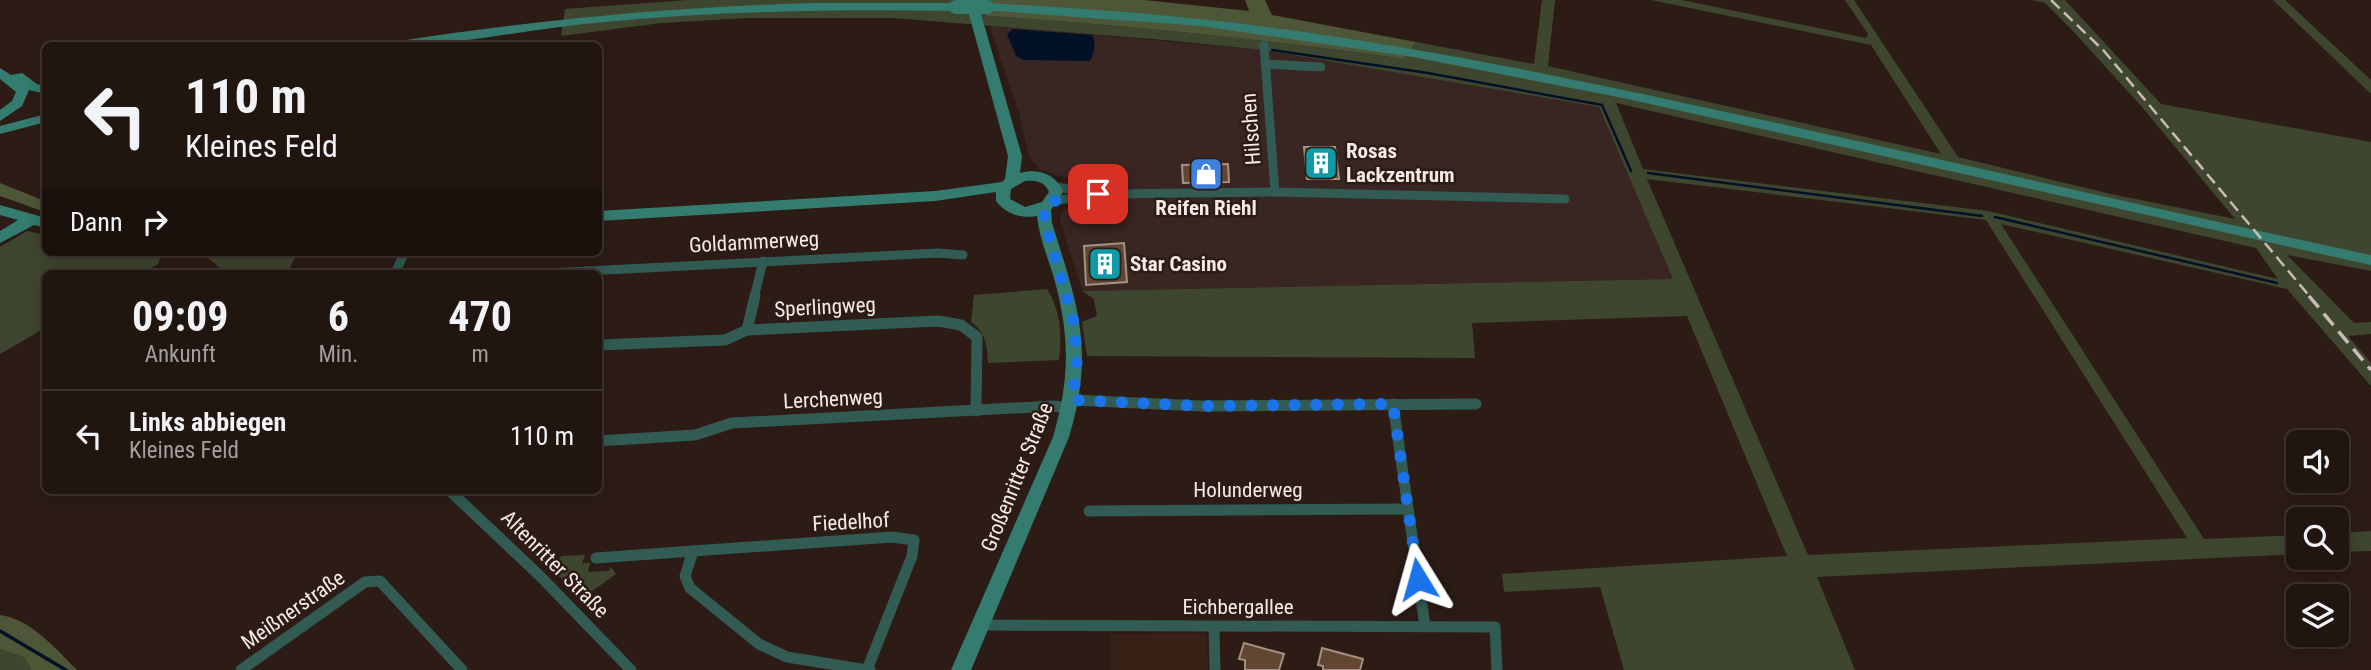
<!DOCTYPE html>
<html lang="de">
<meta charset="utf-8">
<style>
:root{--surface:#211510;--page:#291e19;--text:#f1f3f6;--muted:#a29f9f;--line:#3e3430}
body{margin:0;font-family:"Roboto Condensed",sans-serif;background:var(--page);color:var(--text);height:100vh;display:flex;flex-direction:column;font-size:26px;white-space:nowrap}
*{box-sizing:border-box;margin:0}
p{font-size:23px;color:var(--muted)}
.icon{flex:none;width:38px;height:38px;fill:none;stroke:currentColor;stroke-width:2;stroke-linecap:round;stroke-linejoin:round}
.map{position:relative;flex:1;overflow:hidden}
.drawer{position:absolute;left:42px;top:270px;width:560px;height:224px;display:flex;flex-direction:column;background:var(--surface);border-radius:10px;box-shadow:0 4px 18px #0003,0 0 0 2px var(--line)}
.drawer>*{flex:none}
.top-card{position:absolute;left:42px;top:42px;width:560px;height:214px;border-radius:10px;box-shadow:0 4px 18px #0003,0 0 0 2px var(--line);background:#211510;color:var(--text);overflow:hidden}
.fabs{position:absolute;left:2286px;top:430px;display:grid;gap:14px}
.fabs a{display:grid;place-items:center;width:63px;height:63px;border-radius:10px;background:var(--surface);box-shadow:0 4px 18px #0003,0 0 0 2px var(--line);font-size:35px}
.pin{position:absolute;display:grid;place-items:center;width:60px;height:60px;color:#fff;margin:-30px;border-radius:14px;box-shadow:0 4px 10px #0006}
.me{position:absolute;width:77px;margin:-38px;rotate:352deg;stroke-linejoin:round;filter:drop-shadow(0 0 5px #0008)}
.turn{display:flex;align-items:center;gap:24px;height:147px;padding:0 28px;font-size:32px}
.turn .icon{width:91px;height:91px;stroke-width:2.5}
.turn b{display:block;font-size:49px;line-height:60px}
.then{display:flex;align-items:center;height:66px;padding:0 28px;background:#0003;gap:14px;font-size:26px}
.eta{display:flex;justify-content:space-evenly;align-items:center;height:119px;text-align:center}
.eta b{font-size:42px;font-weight:700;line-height:49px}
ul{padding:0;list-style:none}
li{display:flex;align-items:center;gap:21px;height:91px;padding:0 28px;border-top:2px solid var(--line)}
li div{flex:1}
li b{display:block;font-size:26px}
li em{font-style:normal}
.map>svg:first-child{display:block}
.commercial{fill:#392622}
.built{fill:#372117}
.green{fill:#3f4630;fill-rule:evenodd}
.forest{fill:#4d5637}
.water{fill:#031127}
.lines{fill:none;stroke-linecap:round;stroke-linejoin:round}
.stream-far1{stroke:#031127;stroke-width:2.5}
.stream{stroke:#031127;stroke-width:3.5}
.building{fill:#624632;stroke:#a39184;stroke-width:2}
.street-far1{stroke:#315b53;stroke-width:9}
.street{stroke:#315b53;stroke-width:11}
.secondary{fill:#347c6f;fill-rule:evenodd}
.rail-far1{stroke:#c9bcb6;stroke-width:2.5;stroke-dasharray:12 6;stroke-linecap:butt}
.rail{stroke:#c9bcb6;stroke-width:3.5;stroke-dasharray:15 8;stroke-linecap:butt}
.secondary-bridge{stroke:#347c6f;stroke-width:14}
.route{stroke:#1a73e8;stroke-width:12;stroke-dasharray:0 21.6}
.labels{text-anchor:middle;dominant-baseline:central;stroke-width:5;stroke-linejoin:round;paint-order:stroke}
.street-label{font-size:21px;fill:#f6eae5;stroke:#2c1c15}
.poi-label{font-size:21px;font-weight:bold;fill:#f6eae5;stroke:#2c1c15;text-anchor:start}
</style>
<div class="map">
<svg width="2371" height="670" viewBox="0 0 2371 670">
<rect width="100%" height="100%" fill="#2c1c15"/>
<polygon class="commercial" points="989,25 1263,50 1599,107 1674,279 1082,291 1060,220 1061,212 1069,206 1087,202 1085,183 1040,170 1029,157 1019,113"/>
<polygon class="built" points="1206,633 1208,670 1109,670 1110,634"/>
<g class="green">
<path d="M688,0H983L987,16C1127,25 1265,39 1404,59L1416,42L1534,64L1542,0H1555L1548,66L1941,154L1871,45L1651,0H1682L1866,38L1868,34L1845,0H1854L1958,157L2111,194L2235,219L2142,107L2072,30L2045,3L2032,0H2065L2161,104L2371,142V271L2287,255L2354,323L2371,322V334L2348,336L2371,363V386L2287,289L2001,224L2204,539L2298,535V554L1817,577L1855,670H1624L1600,587L1504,592L1502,574L1787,556L1687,316L1472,323L1475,358L1087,356L1082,322L1097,316L1094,299L1082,291L1673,279L1599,107L1263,50L1165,40L894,18H748L661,23L561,36L565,9ZM1616,103L2256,248L2278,279L1988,211L1643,169ZM1647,179L1986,220L2187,538L1808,555Z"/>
<polygon points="2273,0 2285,0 2371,80 2371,94"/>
<polygon points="27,231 45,235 46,252 162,252 158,264 142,273 46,273 45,328 0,354 0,247"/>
<polygon points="201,252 298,252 287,273 226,273"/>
<path d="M1047,289C1061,312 1062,334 1059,360L988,363C987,346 986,332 971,322L974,295Z"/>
<polygon points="2371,531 2371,551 2336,552 2336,533"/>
<polygon points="585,555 582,563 590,563 588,572 609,571 611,567 616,574 584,597 548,567 562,556"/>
<polygon points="0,649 25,658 31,670 0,670"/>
</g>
<g class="forest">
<path d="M983,0H1144L1249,11L1245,0H1265L1272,15L1416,42L1404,59C1265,39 1127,25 987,16Z"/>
<polygon points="0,183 45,201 45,212 0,196"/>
<path d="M0,615C31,619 56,649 77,670H31L25,658L0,649Z"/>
</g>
<path class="water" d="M1013,29L1092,35C1097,43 1094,53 1090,61L1023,60L1016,56L1007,34Z"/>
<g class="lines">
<g class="stream-far1">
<polyline points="1272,50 1428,73 1602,105 1631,171"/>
<polyline points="1648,173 1982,216"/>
<polyline points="1995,217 2277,283"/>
</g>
<polyline class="stream" points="0,631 66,670"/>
</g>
<g class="building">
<polygon points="1304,147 1335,147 1339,179 1307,179"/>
<polygon points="1228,164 1229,182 1183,183 1182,165"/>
<polygon points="1124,243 1127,282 1086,285 1084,246"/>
<polygon points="1244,643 1284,654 1279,670 1245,670 1245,660 1239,659"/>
<polygon points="1322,648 1363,659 1360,670 1323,670 1323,666 1318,665"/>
</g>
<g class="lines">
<g class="street-far1">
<polyline points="1264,45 1275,192"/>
<polyline points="1265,64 1321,67"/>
<polyline points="1055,187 1108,194 1275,192 1565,199"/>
<polyline points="1053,201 1085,196"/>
<polyline points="395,273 405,252"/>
<polyline points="547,273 938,253 963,255"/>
<polyline points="754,298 763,261"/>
</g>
<g class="street">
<polyline points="747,330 755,296"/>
<polyline points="598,345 725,340 747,330 938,321 961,325 977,337 976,411"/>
<polyline points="1073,400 1201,406 1476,404"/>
<polyline points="1393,404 1425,626"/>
<polyline points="598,441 695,435 732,423 1053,406 1071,408"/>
<polyline points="449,490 541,577 631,670"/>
<polyline points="1089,511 1407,509"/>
<polygon points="892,537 914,540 912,556 867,670 787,657 759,644 690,588 685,576 693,551"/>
<polyline points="596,558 693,551"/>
<polyline points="981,625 1495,627 1497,670"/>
<polyline points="1214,626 1215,670"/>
<polyline points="241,670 365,582 380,581 462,670"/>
<polyline points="867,670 870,670"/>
</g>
<g class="secondary">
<path d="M965,0H977L1022,156L1020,173C1038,168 1056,174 1063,192L1051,210L1052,223C1078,306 1095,350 1069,437L971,670H951L1053,437C1070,379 1070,336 1054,278C1048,258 1039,237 1037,216C1021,219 1006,214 996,201V192L935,201L598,221V211L935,191L1002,182L1005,179L1008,156ZM1025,181C1035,180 1045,181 1049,192L1042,202L1025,207L1010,199L1011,189Z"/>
<path d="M815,3H956L962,7L956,11C838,9 721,11 604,22C532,28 459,46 387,46L393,42C533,20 673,7 815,3Z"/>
<path d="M987,3C1058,7 1128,11 1199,19C1398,40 1595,83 1790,126C1984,169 2177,214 2371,255V265L1623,98L1413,57L1201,26L983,10V4Z"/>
<polygon points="0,68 11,75 22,73 37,84 46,86 46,94 29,90 22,106 0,121 0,110 12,101 16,92 0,79"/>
<polygon points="46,114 46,122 0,134 0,126"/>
<polygon points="0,205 46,218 46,228 34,225 0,243 0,231 18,220 0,215"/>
</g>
<polyline class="rail-far1" points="2051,0 2104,51 2311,298"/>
<polyline class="rail" points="2309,296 2371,370"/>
<polyline class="secondary-bridge" points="956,7 987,7"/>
</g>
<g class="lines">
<polyline class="route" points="1098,194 1053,201 1044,208 1045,223 1074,323 1077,359 1073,400 1201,406 1393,404 1418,579"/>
</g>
<defs>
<symbol id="building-square" viewBox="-11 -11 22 22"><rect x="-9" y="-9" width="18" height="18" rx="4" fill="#0f9aa8" stroke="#2c1c15"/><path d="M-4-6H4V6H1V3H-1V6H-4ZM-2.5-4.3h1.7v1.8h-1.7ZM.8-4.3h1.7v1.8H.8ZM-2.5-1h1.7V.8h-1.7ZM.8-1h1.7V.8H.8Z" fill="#fff"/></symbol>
<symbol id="shop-square" viewBox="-11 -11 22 22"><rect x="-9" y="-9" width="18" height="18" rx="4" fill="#3f7fe0" stroke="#2c1c15"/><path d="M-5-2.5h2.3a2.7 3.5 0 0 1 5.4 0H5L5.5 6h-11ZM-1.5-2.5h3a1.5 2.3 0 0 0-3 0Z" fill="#fff"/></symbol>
</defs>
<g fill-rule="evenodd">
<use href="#building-square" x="1302" y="144" width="38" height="38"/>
<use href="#shop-square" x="1187" y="155" width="38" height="38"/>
<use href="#building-square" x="1086" y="245" width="38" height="38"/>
</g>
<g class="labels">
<g class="street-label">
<text transform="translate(1251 129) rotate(-94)">Hilschen</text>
<text transform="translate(754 242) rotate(-3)">Goldammerweg</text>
<text transform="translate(825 307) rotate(-3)">Sperlingweg</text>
<text transform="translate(833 399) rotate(-3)">Lerchenweg</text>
<text transform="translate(1017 477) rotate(-68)">Großenritter Straße</text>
<text x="1248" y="490">Holunderweg</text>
<text transform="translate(851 522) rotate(-3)">Fiedelhof</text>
<text transform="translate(555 564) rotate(45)">Altenritter Straße</text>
<text x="1238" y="607">Eichbergallee</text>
<text transform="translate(293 610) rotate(-35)">Meißnerstraße</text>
</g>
<g class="poi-label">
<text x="1346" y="151">Rosas<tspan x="1346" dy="24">Lackzentrum</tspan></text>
<text x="1206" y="208" text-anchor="middle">Reifen Riehl</text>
<text x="1130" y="264">Star Casino</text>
</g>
</g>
</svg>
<div class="fabs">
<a><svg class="icon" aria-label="sound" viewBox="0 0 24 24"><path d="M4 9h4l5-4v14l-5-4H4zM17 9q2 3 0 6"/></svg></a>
<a><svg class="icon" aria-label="search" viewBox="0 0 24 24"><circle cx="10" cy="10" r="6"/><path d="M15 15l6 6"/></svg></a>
<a><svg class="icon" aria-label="layers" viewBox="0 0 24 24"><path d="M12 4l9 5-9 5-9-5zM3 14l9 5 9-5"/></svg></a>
</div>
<div class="pin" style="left:1098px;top:194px;background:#d93025"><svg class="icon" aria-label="arrive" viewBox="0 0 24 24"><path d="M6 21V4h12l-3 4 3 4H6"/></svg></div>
<svg class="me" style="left:1418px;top:579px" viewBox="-20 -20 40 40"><path d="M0-17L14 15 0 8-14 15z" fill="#1a73e8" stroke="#fff" stroke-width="4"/></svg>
<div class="top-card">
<div class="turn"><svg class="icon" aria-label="left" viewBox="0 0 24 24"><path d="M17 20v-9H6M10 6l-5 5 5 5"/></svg><div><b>110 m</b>Kleines Feld</div></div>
<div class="then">Dann<svg class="icon" aria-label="right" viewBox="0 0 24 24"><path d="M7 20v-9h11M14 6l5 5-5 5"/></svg></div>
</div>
<section class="drawer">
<div class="eta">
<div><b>09:09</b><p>Ankunft</p></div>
<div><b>6</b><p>Min.</p></div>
<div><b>470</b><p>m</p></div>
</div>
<ul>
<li><svg class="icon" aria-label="left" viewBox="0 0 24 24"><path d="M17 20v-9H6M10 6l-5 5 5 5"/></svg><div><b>Links abbiegen</b><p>Kleines Feld</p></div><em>110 m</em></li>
</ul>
</section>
</div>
